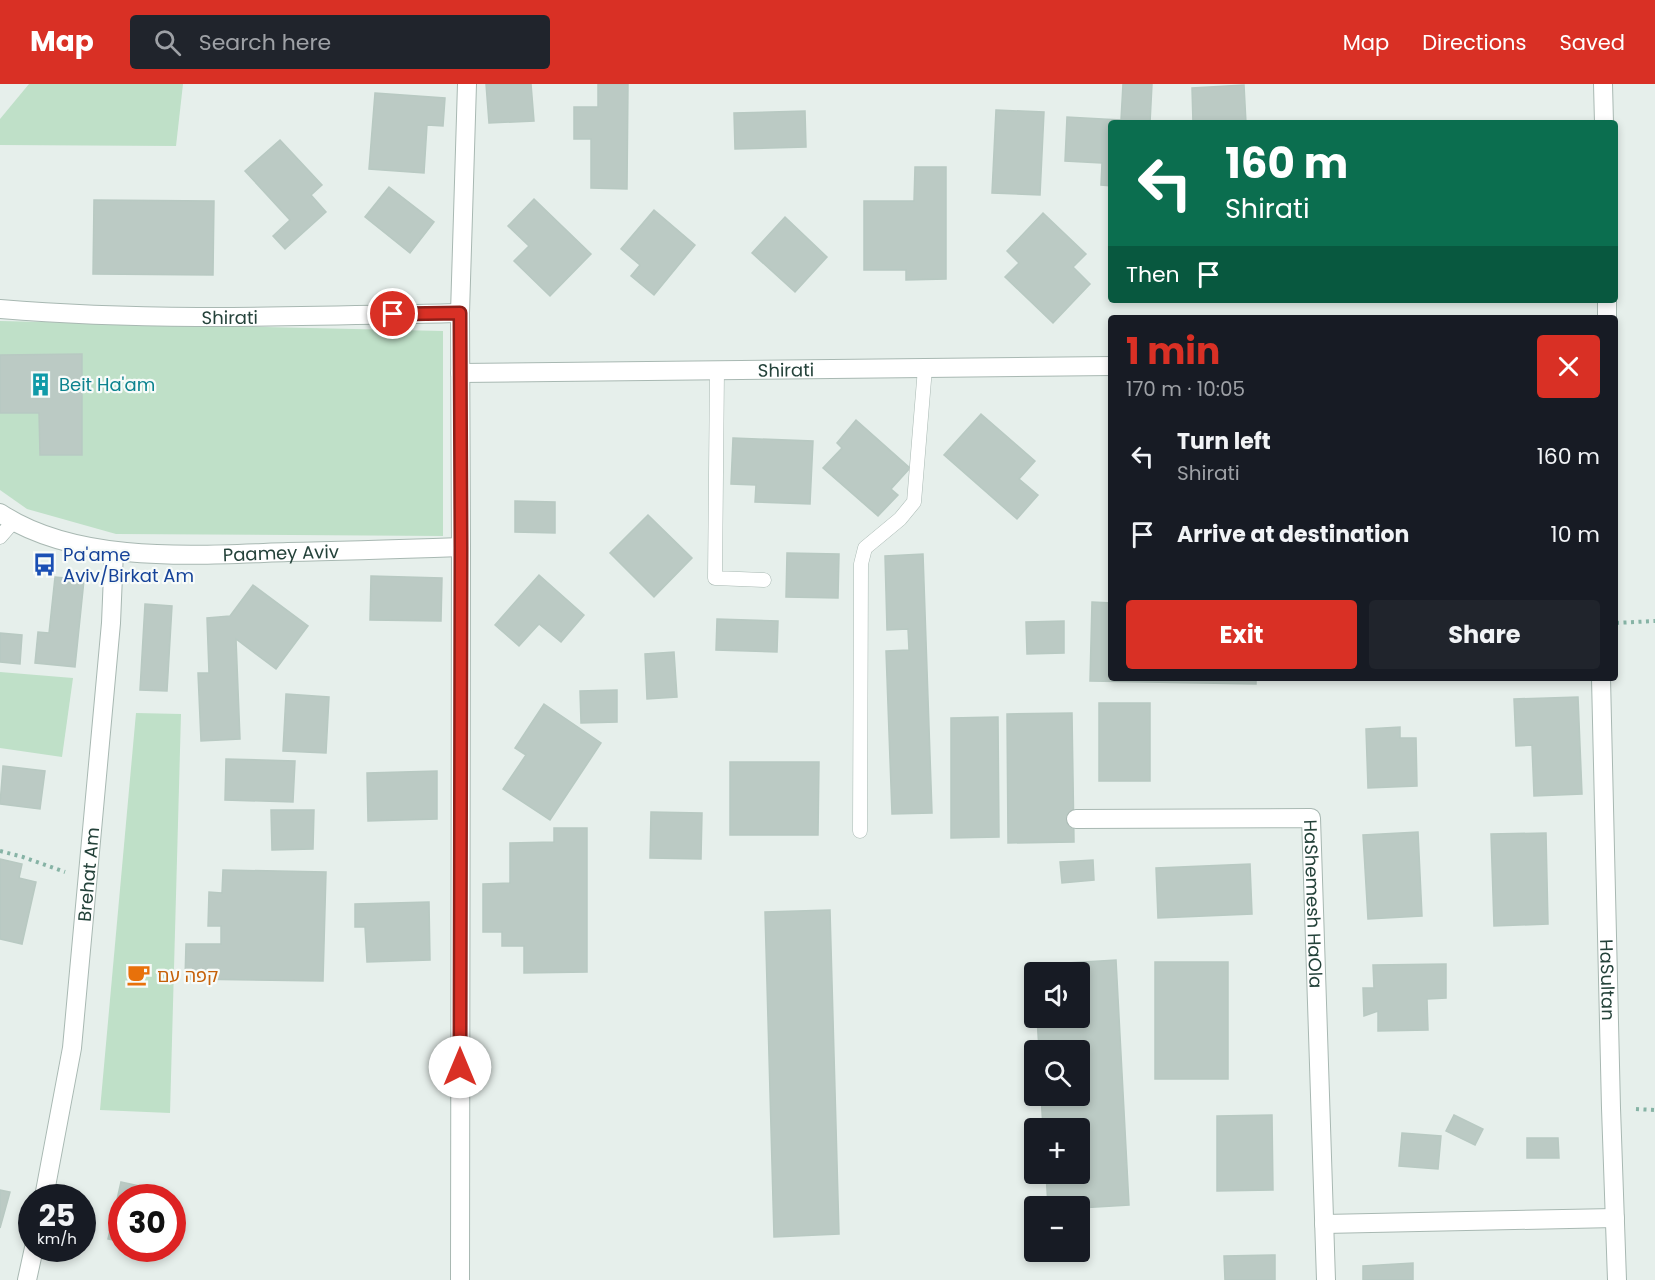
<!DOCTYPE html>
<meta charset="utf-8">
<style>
:root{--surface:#171b24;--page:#20242c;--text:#f1f3f6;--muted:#9ea1a6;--accent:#d93025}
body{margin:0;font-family:Poppins,"Noto Sans Hebrew",sans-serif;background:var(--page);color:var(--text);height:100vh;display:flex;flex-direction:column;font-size:22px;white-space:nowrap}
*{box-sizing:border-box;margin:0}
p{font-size:20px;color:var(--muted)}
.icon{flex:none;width:33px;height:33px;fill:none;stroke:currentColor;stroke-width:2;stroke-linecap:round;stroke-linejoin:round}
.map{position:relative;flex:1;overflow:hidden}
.side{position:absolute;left:1108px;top:231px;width:510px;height:366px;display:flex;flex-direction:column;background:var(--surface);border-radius:6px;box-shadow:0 3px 9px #0003}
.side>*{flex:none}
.hud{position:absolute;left:1108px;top:36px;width:510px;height:183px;border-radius:6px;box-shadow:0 3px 9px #0003;background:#0b6e4f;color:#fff;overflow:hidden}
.tools{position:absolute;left:1024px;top:878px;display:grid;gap:12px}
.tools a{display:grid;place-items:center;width:66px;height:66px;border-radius:6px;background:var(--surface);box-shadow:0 3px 9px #0003;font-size:30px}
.speed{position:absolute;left:18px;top:1100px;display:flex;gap:12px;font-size:30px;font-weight:700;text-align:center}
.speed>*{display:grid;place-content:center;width:78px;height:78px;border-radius:50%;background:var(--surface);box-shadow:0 3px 9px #0003;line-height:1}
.speed small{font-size:15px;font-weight:400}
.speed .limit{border:9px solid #d22;background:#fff;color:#111}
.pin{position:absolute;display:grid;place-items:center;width:51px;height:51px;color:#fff;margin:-26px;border:3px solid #fff;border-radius:50%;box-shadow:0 2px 6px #0007}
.me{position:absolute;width:66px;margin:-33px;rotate:0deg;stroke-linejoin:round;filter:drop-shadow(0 0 4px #0008)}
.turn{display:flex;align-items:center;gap:21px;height:126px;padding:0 18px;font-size:27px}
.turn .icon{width:78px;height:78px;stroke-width:2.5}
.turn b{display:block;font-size:42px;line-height:51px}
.then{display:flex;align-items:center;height:57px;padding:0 18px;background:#0003;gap:12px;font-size:22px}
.round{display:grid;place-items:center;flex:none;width:63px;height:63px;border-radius:6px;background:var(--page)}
.overview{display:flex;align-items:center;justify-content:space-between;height:102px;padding:0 18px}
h1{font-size:36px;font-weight:700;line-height:45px;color:var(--accent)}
.cta{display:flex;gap:12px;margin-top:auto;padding:12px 18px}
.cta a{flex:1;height:69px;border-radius:6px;background:var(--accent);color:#fff;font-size:24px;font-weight:700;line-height:69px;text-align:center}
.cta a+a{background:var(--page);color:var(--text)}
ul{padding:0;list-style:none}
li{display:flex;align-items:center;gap:18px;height:78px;padding:0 18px}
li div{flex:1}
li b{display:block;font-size:22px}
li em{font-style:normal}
header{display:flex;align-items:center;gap:36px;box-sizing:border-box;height:84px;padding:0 30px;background:var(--accent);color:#fff}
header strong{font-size:28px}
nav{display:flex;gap:33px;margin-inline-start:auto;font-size:21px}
.search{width:420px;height:54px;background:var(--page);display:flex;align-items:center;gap:15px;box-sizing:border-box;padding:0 21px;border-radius:6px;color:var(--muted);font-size:22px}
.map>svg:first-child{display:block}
.green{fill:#bfe0c8}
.building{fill:#bbcac4;stroke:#b8c9c2;stroke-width:1.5}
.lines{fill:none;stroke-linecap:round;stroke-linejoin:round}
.service-casing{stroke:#a8b8b2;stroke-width:15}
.minor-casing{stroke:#a8b8b2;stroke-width:20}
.tertiary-casing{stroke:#a8b8b2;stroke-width:20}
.path{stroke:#86b3a5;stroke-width:4;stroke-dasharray:3 4.5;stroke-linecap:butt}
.service{stroke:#fff;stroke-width:14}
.minor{stroke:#fff;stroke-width:18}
.tertiary{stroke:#fff;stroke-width:18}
.route-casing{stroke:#8d1f18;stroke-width:15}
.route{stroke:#d93025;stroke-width:10}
.labels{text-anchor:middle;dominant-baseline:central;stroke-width:4.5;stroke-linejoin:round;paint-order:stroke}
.street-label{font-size:18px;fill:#24423a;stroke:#f7fbf9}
.culture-label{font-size:18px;fill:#0d838f;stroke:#f7fbf9;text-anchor:start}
.transit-label{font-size:18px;fill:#164399;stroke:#f7fbf9;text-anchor:start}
.food-label{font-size:18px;fill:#c56008;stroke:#f7fbf9;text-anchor:start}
</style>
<header>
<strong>Map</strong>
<div class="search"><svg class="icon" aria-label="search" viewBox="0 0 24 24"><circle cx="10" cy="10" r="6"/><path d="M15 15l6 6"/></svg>Search here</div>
<nav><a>Map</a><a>Directions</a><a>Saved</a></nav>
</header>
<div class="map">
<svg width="1655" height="1196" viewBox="0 0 1655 1196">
<rect width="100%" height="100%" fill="#e6efeb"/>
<g class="green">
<polygon points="29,0 183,0 176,62 0,61 0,35"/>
<polygon points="0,237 443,247 443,452 116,450 27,425 0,406"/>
<polygon points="0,588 73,594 62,673 0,664"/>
<polygon points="136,629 181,630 170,1029 100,1026"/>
</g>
<g class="building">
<polygon points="486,0 531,0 534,37 489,39"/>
<polygon points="598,0 628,0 627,105 591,104 591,55 574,55 574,23 598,23"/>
<polygon points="1123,0 1152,0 1150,39 1112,39 1112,102 1101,101 1102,79 1065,77 1067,33 1121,36"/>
<polygon points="1244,1 1246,39 1193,39 1192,4"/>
<polygon points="375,9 445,14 443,42 427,41 424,89 369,85"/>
<polygon points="996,26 1044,28 1040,111 992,109"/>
<polygon points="805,27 806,63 735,65 734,29"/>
<polygon points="280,56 322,101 311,111 326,128 285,165 273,152 290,136 245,87"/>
<polygon points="915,83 946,83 946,195 906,196 906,186 864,186 864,117 914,117"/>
<polygon points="389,103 434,138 410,169 365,133"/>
<polygon points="534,115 591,170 550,212 514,177 529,162 508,142"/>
<polygon points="94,116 214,117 213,191 93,190"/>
<polygon points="654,126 695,161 654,211 631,192 640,181 621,165"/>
<polygon points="1043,129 1086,170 1073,183 1090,200 1053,239 1005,193 1019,179 1007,167"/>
<polygon points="785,133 827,173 795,208 752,169"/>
<polygon points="82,270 82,371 40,371 39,329 0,329 0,271"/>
<polygon points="981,330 1035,377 1019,395 1038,411 1017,435 944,371"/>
<polygon points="856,336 910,384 891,405 898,411 878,432 823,384 842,364 837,359"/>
<polygon points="733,354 813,357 810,420 755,418 756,401 731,400"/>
<polygon points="515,417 555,418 555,449 515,448"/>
<polygon points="648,431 692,474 654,513 610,469"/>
<polygon points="787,469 839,470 838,514 786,513"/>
<polygon points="923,470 932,729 892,730 886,567 909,566 908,545 887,546 885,472"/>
<polygon points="539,491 584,531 561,558 539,540 519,562 495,541"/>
<polygon points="371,492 442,494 441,537 370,536"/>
<polygon points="55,493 84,496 75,583 35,579 38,548 49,549"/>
<polygon points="253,501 308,542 276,585 236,555 240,655 201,657 198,589 209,589 207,534 230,532"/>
<polygon points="1092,518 1112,519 1112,594 1256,594 1256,600 1090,597"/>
<polygon points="145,520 172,522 167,607 140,606"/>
<polygon points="717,535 778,537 777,568 716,566"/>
<polygon points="1064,537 1064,569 1027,570 1026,538"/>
<polygon points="0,549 22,551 20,580 0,578"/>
<polygon points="674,568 677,613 647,615 645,570"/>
<polygon points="617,606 617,638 581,639 580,607"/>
<polygon points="286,610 329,613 326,669 283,667"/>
<polygon points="1578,613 1582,710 1534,712 1532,661 1516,662 1514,615"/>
<rect x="1099" y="619" width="51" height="78"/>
<polygon points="544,620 601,659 550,736 503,705 526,671 515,664"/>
<polygon points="1072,629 1074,758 1008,759 1007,630"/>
<polygon points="998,633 999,753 951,754 951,634"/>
<polygon points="1400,643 1400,654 1416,654 1417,702 1368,704 1366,645"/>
<polygon points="226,675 295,677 293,718 225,716"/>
<polygon points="730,678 819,678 818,751 730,751"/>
<polygon points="3,682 45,687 40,725 0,720"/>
<polygon points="437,687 437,735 368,737 367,689"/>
<polygon points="271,726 314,726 313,765 272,766"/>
<polygon points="651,728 702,729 701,775 650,774"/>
<polygon points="554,744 587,744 587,888 524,889 524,862 502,862 502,848 483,848 483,800 510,799 510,759 554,758"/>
<polygon points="1418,748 1422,832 1368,835 1363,751"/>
<polygon points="1546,749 1548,840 1494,842 1491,750"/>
<polygon points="0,775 22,780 19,794 36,798 22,860 0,855"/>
<polygon points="1093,776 1094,796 1062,799 1060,778"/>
<polygon points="1250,780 1252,830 1158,834 1156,784"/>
<polygon points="223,786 326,788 323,897 185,895 186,860 221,860 221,842 208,842 209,808 222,809"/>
<polygon points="429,818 430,876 367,878 365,843 355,843 355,820"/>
<polygon points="830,826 839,1150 774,1153 765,828"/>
<polygon points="1116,876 1129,1121 1080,1124 1080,1122 1048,1122 1046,1089 1080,1089 1080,1044 1043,1044 1041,1011 1080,1011 1080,966 1039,966 1037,933 1080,933 1080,888 1035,888 1035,897 1034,881"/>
<rect x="1155" y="878" width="73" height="117"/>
<polygon points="1446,880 1446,914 1427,915 1428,946 1378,947 1378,927 1364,932 1363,904 1374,904 1373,881"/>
<polygon points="1272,1031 1273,1106 1217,1107 1217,1032"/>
<polygon points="1454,1031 1483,1045 1475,1061 1446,1047"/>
<polygon points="1402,1049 1441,1052 1438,1085 1399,1082"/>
<polygon points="1527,1054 1558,1054 1559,1074 1527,1074"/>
<polygon points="121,1098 163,1107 161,1113 122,1113 122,1158 108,1155"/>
<polygon points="0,1106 10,1108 0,1144"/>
<polygon points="1275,1171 1275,1196 1225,1196 1224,1172"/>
<polygon points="1413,1179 1413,1196 1363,1196 1363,1182"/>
</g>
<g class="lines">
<defs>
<g id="service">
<polyline points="717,286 715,494 764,496"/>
<polyline points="0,453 13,438"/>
<polyline points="860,747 861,480 865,464 900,435 914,418 925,284"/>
</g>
<g id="minor">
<path id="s1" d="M0,225C153,238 306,232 460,229"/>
<path id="s2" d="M460,289L1112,282"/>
<path id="s3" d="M0,429C78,481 198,471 288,468C346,467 404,465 461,463"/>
<path id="s4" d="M1076,735L1311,734L1326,1196"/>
<path id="s5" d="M44,1113L72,964L111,539L114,467"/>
<polyline points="1324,1140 1615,1134"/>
<polyline points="27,1196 34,1164"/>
<polyline points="460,1196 461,463 460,229 467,0"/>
</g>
<g id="tertiary">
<polyline points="1603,0 1604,39"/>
<polyline points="1607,216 1607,234"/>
<path id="s6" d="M1601,594L1611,1024L1617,1196"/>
</g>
</defs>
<use href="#service" class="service-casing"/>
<use href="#minor" class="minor-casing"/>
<use href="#tertiary" class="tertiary-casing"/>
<g class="path">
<polyline points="1616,539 1655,537"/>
<polyline points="0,767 23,773 65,788"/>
<polyline points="1636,1025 1655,1026"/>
</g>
<use href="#service" class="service"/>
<use href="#minor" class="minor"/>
<use href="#tertiary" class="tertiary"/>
</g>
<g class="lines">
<defs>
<polyline id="route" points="393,230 460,229 461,463 460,983"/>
</defs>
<use href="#route" class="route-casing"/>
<use href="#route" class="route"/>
</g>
<defs>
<symbol id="building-bare" viewBox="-9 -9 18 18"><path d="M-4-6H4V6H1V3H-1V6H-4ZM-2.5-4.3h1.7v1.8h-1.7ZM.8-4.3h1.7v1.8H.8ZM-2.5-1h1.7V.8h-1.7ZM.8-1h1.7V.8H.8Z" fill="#0f9aa8" stroke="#f7fbf9" stroke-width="2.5" paint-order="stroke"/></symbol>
<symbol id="bus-bare" viewBox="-9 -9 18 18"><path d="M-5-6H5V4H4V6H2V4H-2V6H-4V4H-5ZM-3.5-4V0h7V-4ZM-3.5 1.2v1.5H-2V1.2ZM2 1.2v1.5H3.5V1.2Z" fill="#1a4fb4" stroke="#f7fbf9" stroke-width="2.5" paint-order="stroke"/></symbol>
<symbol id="cafe-bare" viewBox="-9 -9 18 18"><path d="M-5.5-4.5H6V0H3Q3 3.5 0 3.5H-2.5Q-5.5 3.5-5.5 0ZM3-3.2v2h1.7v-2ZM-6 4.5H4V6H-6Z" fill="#e8710a" stroke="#f7fbf9" stroke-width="2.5" paint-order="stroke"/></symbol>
</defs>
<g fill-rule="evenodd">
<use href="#building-bare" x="24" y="284" width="33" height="33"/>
<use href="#bus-bare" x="28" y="464" width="33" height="33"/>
<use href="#cafe-bare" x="122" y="874" width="33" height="33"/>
</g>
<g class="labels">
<g class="street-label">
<text stroke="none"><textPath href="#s1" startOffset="230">Shirati</textPath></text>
<text stroke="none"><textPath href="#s2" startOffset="326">Shirati</textPath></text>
<text stroke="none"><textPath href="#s3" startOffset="288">Paamey Aviv</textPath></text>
<text stroke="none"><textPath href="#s5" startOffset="326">Brehat Am</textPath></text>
<text stroke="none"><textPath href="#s4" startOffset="321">HaShemesh HaOla</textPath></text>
<text stroke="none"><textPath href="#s6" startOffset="302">HaSultan</textPath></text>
</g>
<g class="culture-label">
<text x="59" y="300">Beit Ha'am</text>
</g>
<g class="transit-label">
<text x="63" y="470">Pa'ame<tspan x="63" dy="21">Aviv/Birkat Am</tspan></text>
</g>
<g class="food-label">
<text x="157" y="891">קפה עם</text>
</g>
</g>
</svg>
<div class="tools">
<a><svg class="icon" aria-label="sound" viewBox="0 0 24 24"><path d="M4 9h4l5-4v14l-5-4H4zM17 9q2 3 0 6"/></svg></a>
<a><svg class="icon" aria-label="search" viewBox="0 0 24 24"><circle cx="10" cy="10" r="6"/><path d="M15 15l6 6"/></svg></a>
<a>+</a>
<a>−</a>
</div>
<div class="speed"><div>25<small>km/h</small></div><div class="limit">30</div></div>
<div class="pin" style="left:393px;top:230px;background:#d93025"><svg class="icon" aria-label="arrive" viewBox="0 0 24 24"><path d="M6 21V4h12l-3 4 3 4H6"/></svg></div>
<svg class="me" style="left:460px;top:983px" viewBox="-20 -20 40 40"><circle r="19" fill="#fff"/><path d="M0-13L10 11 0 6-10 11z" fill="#d93025"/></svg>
<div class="hud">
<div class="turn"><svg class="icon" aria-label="left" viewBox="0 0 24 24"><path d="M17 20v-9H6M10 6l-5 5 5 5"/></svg><div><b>160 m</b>Shirati</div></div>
<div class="then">Then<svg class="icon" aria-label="arrive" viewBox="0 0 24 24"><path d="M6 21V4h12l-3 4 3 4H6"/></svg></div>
</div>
<section class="side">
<div class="overview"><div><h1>1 min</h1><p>170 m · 10:05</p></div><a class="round" style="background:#d93025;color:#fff"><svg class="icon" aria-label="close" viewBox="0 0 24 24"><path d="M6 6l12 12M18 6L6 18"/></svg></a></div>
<ul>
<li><svg class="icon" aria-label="left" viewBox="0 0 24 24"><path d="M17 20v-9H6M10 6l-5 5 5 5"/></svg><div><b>Turn left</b><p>Shirati</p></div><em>160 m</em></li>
<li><svg class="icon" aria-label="arrive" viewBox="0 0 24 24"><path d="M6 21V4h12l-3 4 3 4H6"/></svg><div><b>Arrive at destination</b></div><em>10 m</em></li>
</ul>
<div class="cta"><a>Exit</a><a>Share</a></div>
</section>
</div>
